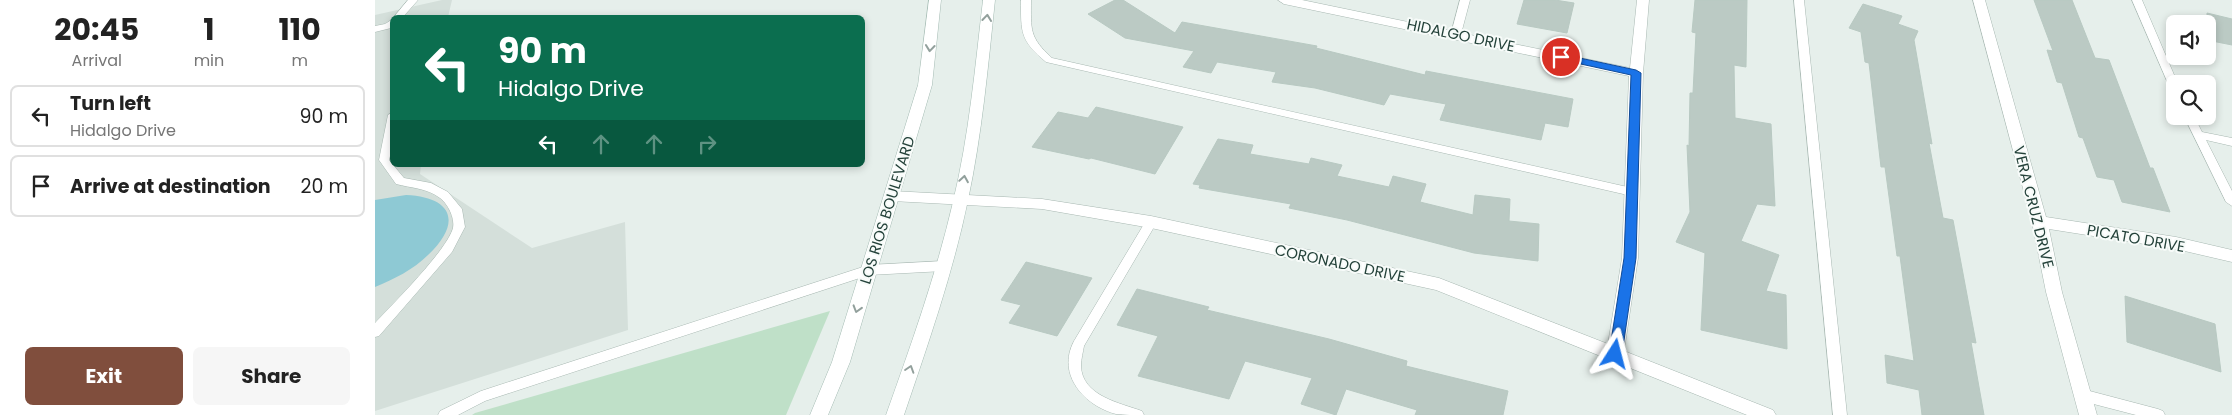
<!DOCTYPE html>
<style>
:root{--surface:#fff;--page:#f6f6f6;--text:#222;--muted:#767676;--line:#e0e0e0;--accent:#804e3d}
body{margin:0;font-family:Poppins,sans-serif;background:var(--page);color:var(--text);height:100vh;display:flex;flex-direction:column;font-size:19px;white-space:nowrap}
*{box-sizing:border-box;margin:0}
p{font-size:16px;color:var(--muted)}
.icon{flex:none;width:28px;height:28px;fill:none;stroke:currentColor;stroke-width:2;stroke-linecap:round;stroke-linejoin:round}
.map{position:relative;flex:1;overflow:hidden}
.details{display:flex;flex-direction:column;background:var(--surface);width:375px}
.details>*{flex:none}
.hud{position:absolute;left:15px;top:15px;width:475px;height:152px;border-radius:8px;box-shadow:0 2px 8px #0003;background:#0b6e4f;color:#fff;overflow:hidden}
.tools{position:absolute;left:1791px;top:15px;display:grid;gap:10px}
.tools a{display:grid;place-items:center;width:50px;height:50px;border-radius:8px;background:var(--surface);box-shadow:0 2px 8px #0003;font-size:25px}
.pin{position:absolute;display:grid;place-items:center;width:42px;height:42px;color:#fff;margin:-21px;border:2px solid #fff;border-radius:50%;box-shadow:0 1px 5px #0007}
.me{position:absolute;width:55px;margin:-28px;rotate:9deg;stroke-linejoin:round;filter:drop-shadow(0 0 4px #0008)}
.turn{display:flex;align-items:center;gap:18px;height:105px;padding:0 25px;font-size:22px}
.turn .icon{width:65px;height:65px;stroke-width:2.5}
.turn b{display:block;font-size:35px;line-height:42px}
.lanes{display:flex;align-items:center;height:48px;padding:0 25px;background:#0003;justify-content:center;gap:25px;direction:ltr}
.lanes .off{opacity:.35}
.eta{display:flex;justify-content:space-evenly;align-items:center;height:85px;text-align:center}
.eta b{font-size:30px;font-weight:700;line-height:35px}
.button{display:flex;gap:10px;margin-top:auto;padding:10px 25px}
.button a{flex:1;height:58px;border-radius:8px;background:var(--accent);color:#fff;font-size:20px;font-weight:700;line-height:58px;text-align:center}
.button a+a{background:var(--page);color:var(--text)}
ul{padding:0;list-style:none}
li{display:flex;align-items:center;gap:15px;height:62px;margin:0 10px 8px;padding:0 15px;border:2px solid var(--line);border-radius:8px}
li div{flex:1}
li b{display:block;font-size:19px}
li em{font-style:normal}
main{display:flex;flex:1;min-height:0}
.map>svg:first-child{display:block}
.built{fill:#d4dfda}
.green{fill:#bfe0c8}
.water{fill:#8ec9d4}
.building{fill:#bbcac4;stroke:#b8c9c2}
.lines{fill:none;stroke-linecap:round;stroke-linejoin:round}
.service-casing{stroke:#a8b8b2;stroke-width:1}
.minor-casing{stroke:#a8b8b2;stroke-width:1}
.secondary-casing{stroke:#a4bbb3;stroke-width:1}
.service{fill:#fff;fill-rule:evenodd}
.minor{fill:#fff;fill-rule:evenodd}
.secondary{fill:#fff;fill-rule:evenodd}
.oneway{stroke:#92a09c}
.route{fill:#1a73e8;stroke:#114b97}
.labels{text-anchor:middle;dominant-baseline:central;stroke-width:4;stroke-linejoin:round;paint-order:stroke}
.street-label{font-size:15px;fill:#24423a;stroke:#f7fbf9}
</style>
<main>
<section class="details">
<div class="eta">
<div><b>20:45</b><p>Arrival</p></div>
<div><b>1</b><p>min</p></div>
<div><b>110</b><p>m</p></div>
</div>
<ul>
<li><svg class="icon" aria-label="left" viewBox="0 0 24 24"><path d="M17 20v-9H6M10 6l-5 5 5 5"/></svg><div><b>Turn left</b><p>Hidalgo Drive</p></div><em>90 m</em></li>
<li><svg class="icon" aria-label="arrive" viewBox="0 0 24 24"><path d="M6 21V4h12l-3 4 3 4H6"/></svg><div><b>Arrive at destination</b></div><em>20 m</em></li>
</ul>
<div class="button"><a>Exit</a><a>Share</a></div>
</section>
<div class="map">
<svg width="1857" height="415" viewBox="0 0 1857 415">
<rect width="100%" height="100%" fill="#e6efeb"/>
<polygon class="built" points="67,0 77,0 73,17 18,18 18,165 46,165 45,174 157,248 250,222 253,330 0,411 0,15"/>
<polygon class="green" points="455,311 411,415 97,415 100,413"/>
<path class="water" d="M31,195C77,197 88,222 53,255C38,270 19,279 0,287V200Z"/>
<g class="building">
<polygon points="740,0 748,0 800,33 807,22 942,46 941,48 1050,75 1051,71 1198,99 1193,127 1170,123 1166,140 1065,120 1071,104 1015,94 1009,105 940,88 897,82 901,72 842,62 836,73 808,67 819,51 750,38 713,14"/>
<polygon points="1149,0 1180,0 1199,3 1192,33 1142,24"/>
<polygon points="1320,0 1372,0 1371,67 1359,65 1360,118 1396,124 1400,206 1382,204 1366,241 1404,255 1391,291 1411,295 1412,349 1326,330 1330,253 1301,242 1315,212 1312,145 1314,146 1315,93 1318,93 1321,33 1317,32"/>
<polygon points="1659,0 1697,0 1720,58 1734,60 1775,168 1778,168 1795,212 1747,202 1739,180 1722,177 1708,138 1704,137 1687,83 1682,82 1672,50 1678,51"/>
<polygon points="1488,4 1527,16 1523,24 1543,31 1539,40 1557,144 1554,143 1568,218 1578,220 1601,343 1596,342 1609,415 1547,415 1544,390 1512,383 1510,355 1539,361 1525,256 1522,256 1510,167 1506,167 1494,63 1490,62 1486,32 1474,28"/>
<polygon points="1832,13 1857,19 1857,45 1832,40"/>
<polygon points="721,107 808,127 780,174 716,158 714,159 657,147 683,112 713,118"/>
<polygon points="843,139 878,145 875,154 934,164 936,158 967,165 962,176 1014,187 1018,176 1051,184 1045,202 1098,215 1100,195 1135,199 1134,221 1164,224 1163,261 1099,253 972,220 914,208 916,204 824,188 825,185 818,184"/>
<polygon points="651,262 717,278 682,336 634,323 646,305 626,300"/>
<polygon points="762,289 834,307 832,310 954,339 1032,361 1031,366 1133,391 1128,415 1040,415 1042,410 971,389 961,415 926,404 937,378 870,361 854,399 763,376 783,336 742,325"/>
<polygon points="1750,296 1840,324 1846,372 1752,342"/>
</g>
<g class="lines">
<defs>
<g id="service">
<polygon points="33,0 43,0 27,18 18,18"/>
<path d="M646,0H656C656,30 654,37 677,58L1257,188L1263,192L1257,196L671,62C645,40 646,33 646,0Z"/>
<polygon points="1085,0 1095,0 1086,34 1081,37 1076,34"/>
<polygon points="1419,0 1429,0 1472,415 1458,415"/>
<polygon points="1757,0 1767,0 1803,84 1800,84 1800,91 1795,88"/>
<polygon points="18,19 16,28 0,32 0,26 10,24"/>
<path d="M18,112V144L14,160L29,178L56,183L73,192L87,209L90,227L77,252L4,336L0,337V323C18,304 72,250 78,228C80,218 73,204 65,198C52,188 36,188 21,184L4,160L13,115Z"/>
<polygon points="1809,116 1819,116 1827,132 1857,138 1857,146 1831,140 1857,191 1857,206 1851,202"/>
<path d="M776,218L782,222L709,346C708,352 706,359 706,366C707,396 745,403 767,411L769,415C760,415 750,415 741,414C710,406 681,375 699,341L772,219Z"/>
<polygon points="569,261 573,263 575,266 573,269 569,271 494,275 110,401 83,415 63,415 65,411 106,391 494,265"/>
<polygon points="1707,389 1783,409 1788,411 1790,415 1761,415 1707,401 1702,399 1700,395 1702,391"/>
</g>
<g id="minor">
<polygon points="903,0 927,0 1255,68 1262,0 1274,0 1268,73 1263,258 1249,351 1398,410 1401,415 1372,415 1061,290 776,228 667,209 517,201 512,200 510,196 512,192 517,191 667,199 776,216 1064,278 1233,344 1247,258 1254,76 909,4"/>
<polygon points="1598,0 1610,0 1671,217 1801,237 1857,250 1857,262 1801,249 1674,229 1687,292 1722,415 1704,415 1671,292 1657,222"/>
</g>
<g id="secondary">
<polygon points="554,0 566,0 557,85 475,362 453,415 435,415 457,362 543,85"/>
<path d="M608,0H620C613,67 607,134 593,200C578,273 553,344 529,415H511C536,345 561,275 578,202C594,136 600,68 608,0Z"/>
</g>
</defs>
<use href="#service" class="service-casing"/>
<use href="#minor" class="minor-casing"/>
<use href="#secondary" class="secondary-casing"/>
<use href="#service" class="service"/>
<use href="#minor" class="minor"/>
<use href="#secondary" class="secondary"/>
</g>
<defs><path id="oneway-chevron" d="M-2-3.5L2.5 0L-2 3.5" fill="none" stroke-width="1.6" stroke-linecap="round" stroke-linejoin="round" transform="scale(1.25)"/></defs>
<g class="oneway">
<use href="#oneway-chevron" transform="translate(612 18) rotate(-84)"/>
<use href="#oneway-chevron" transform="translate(555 48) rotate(96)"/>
<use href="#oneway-chevron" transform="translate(589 179) rotate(-81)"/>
<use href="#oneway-chevron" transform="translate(482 309) rotate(107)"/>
<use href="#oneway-chevron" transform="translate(535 369) rotate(-72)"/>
</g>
<polygon class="route" points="1186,54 1261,70 1266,73 1261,258 1247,354 1245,358 1236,358 1234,354 1249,258 1256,75 1183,59 1183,55"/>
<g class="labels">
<g class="street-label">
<text transform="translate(1086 35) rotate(12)">HIDALGO DRIVE</text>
<text transform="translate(1659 207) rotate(76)">VERA CRUZ DRIVE</text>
<text transform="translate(512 210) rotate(-73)">LOS RIOS BOULEVARD</text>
<text transform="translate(1761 238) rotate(10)">PICATO DRIVE</text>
<text transform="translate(965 263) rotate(12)">CORONADO DRIVE</text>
</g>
</g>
</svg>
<div class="tools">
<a><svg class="icon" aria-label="sound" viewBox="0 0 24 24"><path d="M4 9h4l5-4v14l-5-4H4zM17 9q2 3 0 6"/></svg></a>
<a><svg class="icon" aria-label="search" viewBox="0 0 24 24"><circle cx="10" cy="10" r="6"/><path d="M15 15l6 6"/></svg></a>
</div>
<div class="pin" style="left:1186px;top:57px;background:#d93025"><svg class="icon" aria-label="arrive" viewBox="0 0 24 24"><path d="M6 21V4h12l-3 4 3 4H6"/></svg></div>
<svg class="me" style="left:1240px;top:354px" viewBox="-20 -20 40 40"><path d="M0-17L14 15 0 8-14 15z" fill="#1a73e8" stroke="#fff" stroke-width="4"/></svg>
<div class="hud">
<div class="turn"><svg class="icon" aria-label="left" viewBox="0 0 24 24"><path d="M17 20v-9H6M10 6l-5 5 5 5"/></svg><div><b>90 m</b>Hidalgo Drive</div></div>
<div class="lanes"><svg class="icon" aria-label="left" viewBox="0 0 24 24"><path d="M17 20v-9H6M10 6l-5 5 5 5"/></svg><svg class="icon off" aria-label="ahead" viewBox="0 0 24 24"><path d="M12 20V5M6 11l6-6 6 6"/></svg><svg class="icon off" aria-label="ahead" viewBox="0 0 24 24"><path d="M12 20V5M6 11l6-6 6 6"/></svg><svg class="icon off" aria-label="right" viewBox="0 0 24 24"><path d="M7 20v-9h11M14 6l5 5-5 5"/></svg></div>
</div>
</div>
</main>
